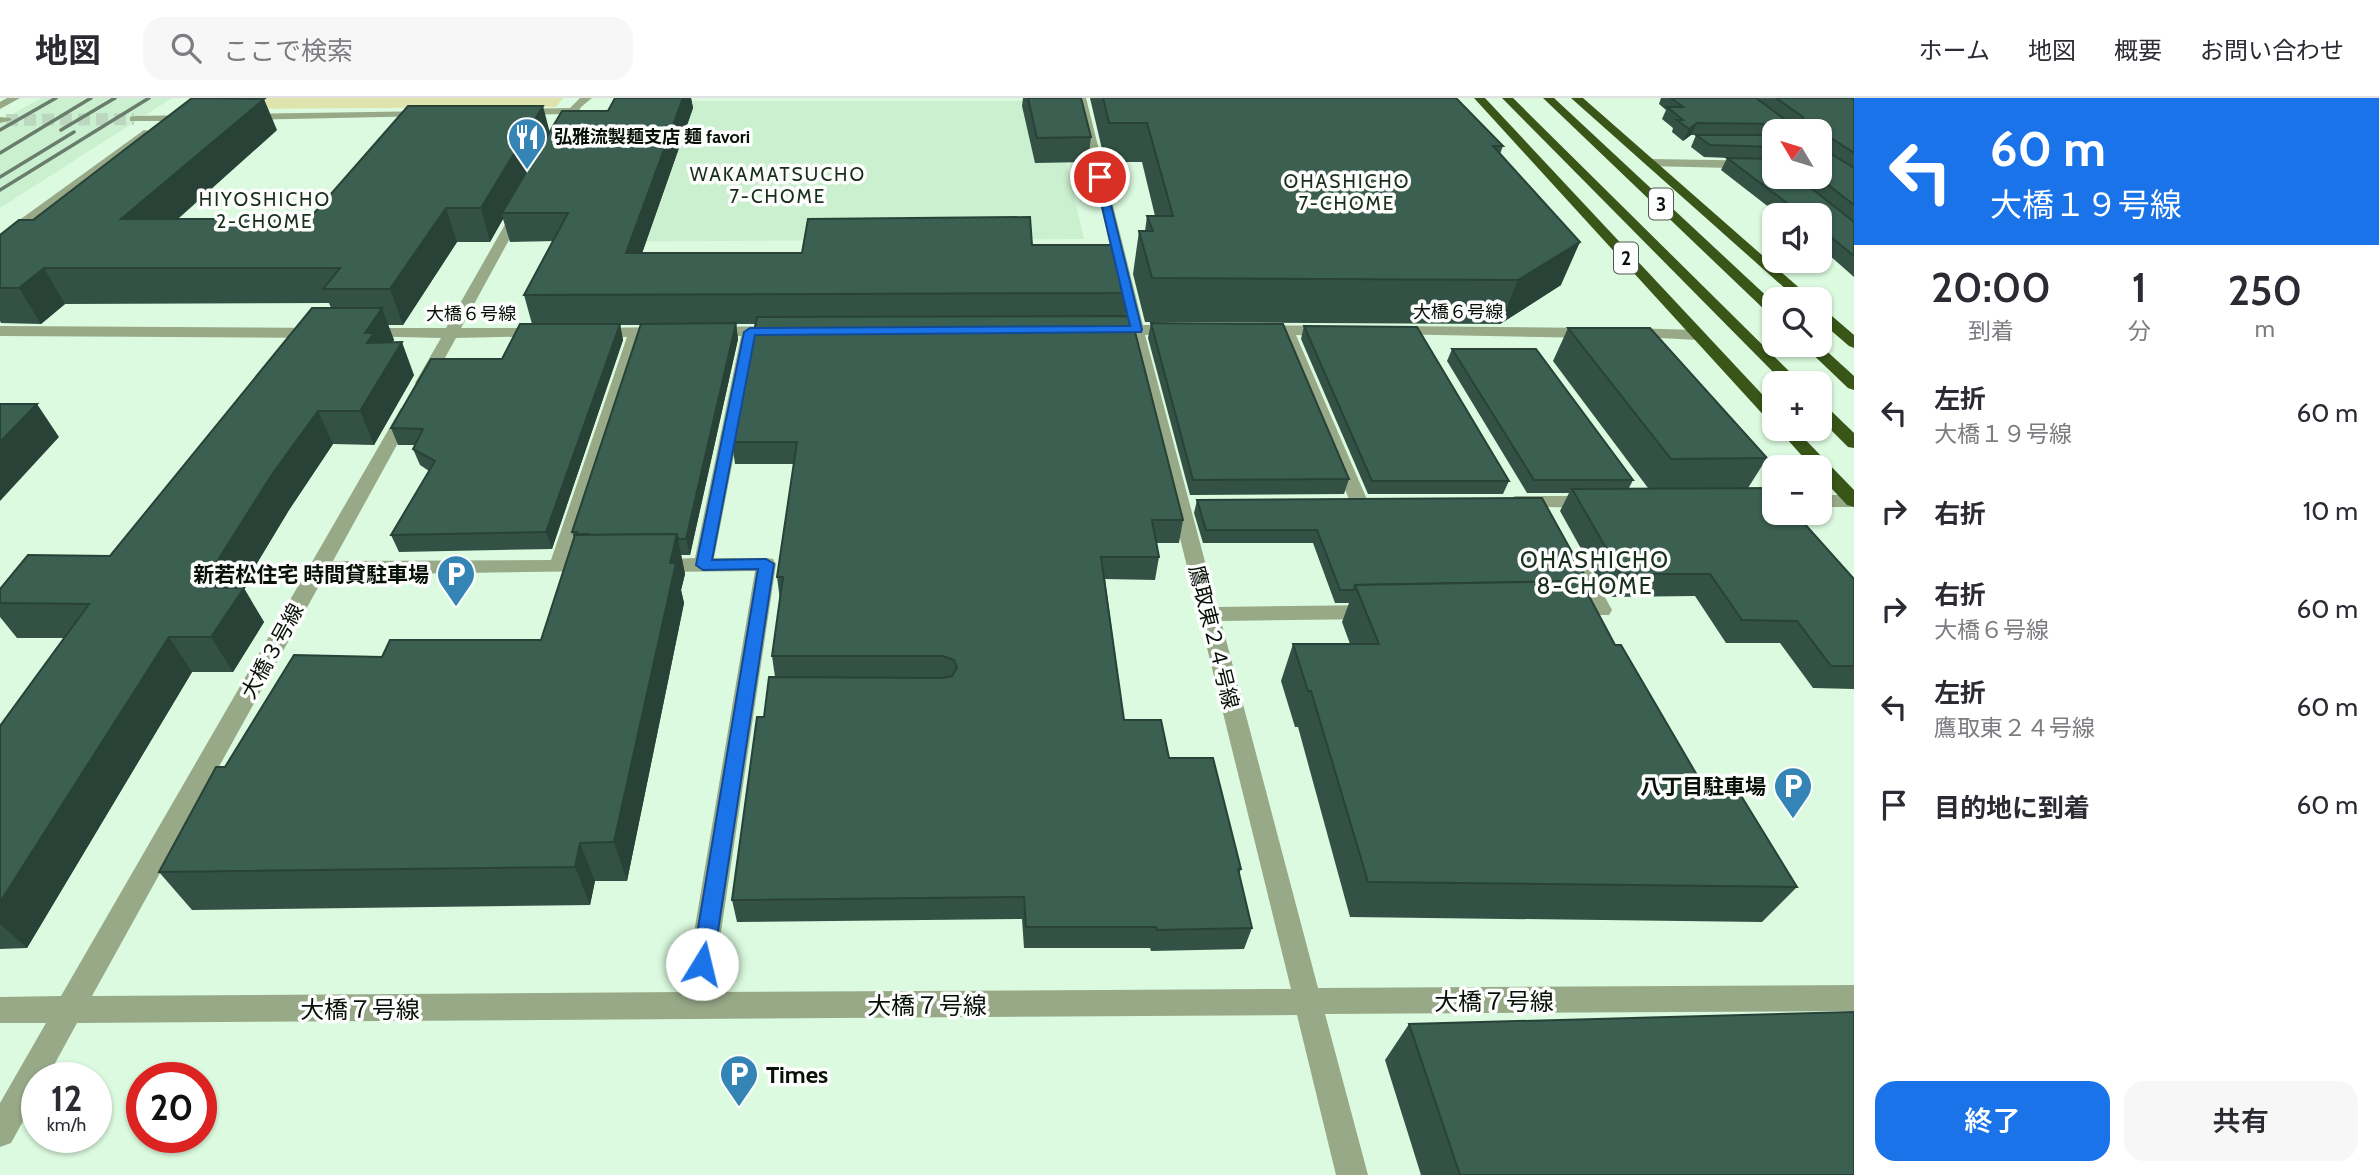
<!DOCTYPE html>
<html lang="ja">
<meta charset="utf-8">
<style>
:root{--surface:#fff;--page:#f7f7f7;--text:#2b2b33;--muted:#7c7c81;--line:#e1e1e2;--accent:#1a73e8}
body{margin:0;font-family:Cabin,"Noto Sans JP",sans-serif;background:var(--page);color:var(--text);height:100vh;display:flex;flex-direction:column;font-size:26px;white-space:nowrap}
*{box-sizing:border-box;margin:0}
p{font-size:23px;color:var(--muted)}
.icon{flex:none;width:38px;height:38px;fill:none;stroke:currentColor;stroke-width:2;stroke-linecap:round;stroke-linejoin:round}
.map{position:relative;flex:1;overflow:hidden}
.panel{display:flex;flex-direction:column;background:var(--surface);width:525px}
.panel>*{flex:none}
.hud{background:#1a73e8;color:#fff;overflow:hidden}
.needle{width:46px;rotate:308deg}
.tools{position:absolute;left:1762px;top:21px;display:grid;gap:14px}
.tools a{display:grid;place-items:center;width:70px;height:70px;border-radius:14px;background:var(--surface);box-shadow:0 2px 5px #0004;font-size:35px}
.speed{position:absolute;left:21px;top:964px;display:flex;gap:14px;font-size:35px;font-weight:700;text-align:center}
.speed>*{display:grid;place-content:center;width:91px;height:91px;border-radius:50%;background:var(--surface);box-shadow:0 2px 5px #0004;line-height:1}
.speed small{font-size:18px;font-weight:400}
.speed .limit{border:10px solid #d22;background:#fff;color:#111}
.pin{position:absolute;display:grid;place-items:center;width:60px;height:60px;color:#fff;margin:-30px;border:4px solid #fff;border-radius:50%;box-shadow:0 2px 7px #0007}
.me{position:absolute;width:77px;margin:-38px;rotate:9deg;stroke-linejoin:round;filter:drop-shadow(0 0 5px #0008)}
.turn{display:flex;align-items:center;gap:24px;height:147px;padding:0 21px;font-size:32px}
.turn .icon{width:91px;height:91px;stroke-width:2.5}
.turn b{display:block;font-size:49px;line-height:60px}
.eta{display:flex;justify-content:space-evenly;align-items:center;height:119px;text-align:center}
.eta b{font-size:42px;font-weight:600;line-height:49px}
.button{display:flex;gap:14px;margin-top:auto;padding:14px 21px}
.button a{flex:1;height:80px;border-radius:21px;background:var(--accent);color:#fff;font-size:28px;font-weight:600;line-height:80px;text-align:center}
.button a+a{background:var(--page);color:var(--text)}
ul{padding:0;list-style:none}
li{display:flex;align-items:center;gap:21px;height:98px;padding:0 21px}
li div{flex:1}
li b{display:block;font-size:26px}
li em{font-style:normal}
header{display:flex;align-items:center;gap:42px;box-sizing:border-box;height:98px;padding:0 35px;background:var(--surface);border-bottom:2px solid var(--line)}
header strong{font-size:33px}
nav{display:flex;gap:38px;margin-inline-start:auto;font-size:24px}
.search{width:490px;height:63px;background:var(--page);display:flex;align-items:center;gap:18px;box-sizing:border-box;padding:0 24px;border-radius:21px;color:var(--muted);font-size:26px}
main{display:flex;flex:1;min-height:0}
.map>svg:first-child{display:block}
.built{fill:#caf0cf}
.green{fill:#dfe4ac}
.lines{fill:none;stroke-linecap:round;stroke-linejoin:round}
.minor-tunnel{stroke:#bbd7bf;stroke-width:12;stroke-dasharray:12 6;stroke-linecap:butt}
.minor{fill:#97a987;fill-rule:evenodd}
.highway{fill:#395518;fill-rule:evenodd}
.rail{stroke:#697d6c;stroke-width:3.5}
.wall{fill:#335245;fill-rule:evenodd}
.shaded-wall{fill:#294238}
.building{fill:#3b5f50;stroke:#294238;stroke-width:2}
.route{fill:#1a73e8;stroke:#114b97;stroke-width:2}
.labels{text-anchor:middle;dominant-baseline:central;stroke-width:7;stroke-linejoin:round;paint-order:stroke}
.far-poi-label{font-size:18px;font-weight:bold;fill:#071108;stroke:#fdfdfd;text-anchor:start}
.far-street-label{font-size:18px;fill:#071108;stroke:#fdfdfd}
.far-neighbourhood-label{font-size:19px;letter-spacing:2px;fill:#172f1b;stroke:#fdfdfd}
.shield{fill:#fdfdfd;stroke:#515852;stroke-width:2}
.shield-label{font-size:19px;font-weight:bold;fill:#071108}
.poi-label{font-size:21px;font-weight:bold;fill:#071108;stroke:#fdfdfd;text-anchor:end}
.street-label{font-size:21px;fill:#071108;stroke:#fdfdfd}
.neighbourhood-label{font-size:23px;letter-spacing:2px;fill:#172f1b;stroke:#fdfdfd}
.near-street-label{font-size:24px;fill:#071108;stroke:#fdfdfd}
.near-poi-label{font-size:24px;font-weight:bold;fill:#071108;stroke:#fdfdfd;text-anchor:start}
</style>
<header>
<strong>地図</strong>
<div class="search"><svg class="icon" aria-label="search" viewBox="0 0 24 24"><circle cx="10" cy="10" r="6"/><path d="M15 15l6 6"/></svg>ここで検索</div>
<nav><a>ホーム</a><a>地図</a><a>概要</a><a>お問い合わせ</a></nav>
</header>
<main>
<div class="map">
<svg width="1854" height="1077" viewBox="0 0 1854 1077">
<rect width="100%" height="100%" fill="#dbfadf"/>
<g class="built">
<polygon points="41,0 172,0 0,110 0,23"/>
<polygon points="623,3 1034,3 1053,7 1084,141 534,144 604,12"/>
</g>
<polygon class="green" points="236,0 563,0 556,9 220,11"/>
<g class="lines">
<polyline class="minor-tunnel" points="6,22 134,21"/>
<g class="minor">
<polygon points="7,0 20,0 0,11 0,4"/>
<polygon points="580,0 592,0 581,9 566,38 560,41 554,38 566,16 518,17 512,14 518,11 570,10"/>
<polygon points="1076,0 1086,0 1143,227 1177,227 1185,232 1177,237 1145,237 1217,509 1374,507 1381,509 1384,514 1381,519 1374,521 1221,523 1318,890 1854,887 1854,913 1325,916 1368,1077 1336,1077 1297,917 77,925 47,980 37,980 37,998 11,1045 0,1049 0,1005 46,925 0,925 0,899 61,898 401,310 413,310 415,314 333,463 551,462 627,239 589,238 586,235 589,232 594,230 666,229 674,234 666,239 642,239 571,462 600,463 603,468 600,473 325,477 92,898 684,894 755,473 657,474 650,472 647,467 650,462 695,460 741,238 709,239 701,234 709,229 782,228 787,230 790,233 787,236 757,238 714,460 766,460 773,461 776,466 712,894 1291,891 1130,237 1108,237 1100,232 1108,227 1128,227"/>
<polygon points="434,13 434,17 430,18 245,22 239,19 245,16"/>
<polygon points="134,18 195,17 201,20 195,23 130,23 130,19"/>
<polygon points="0,19 10,20 12,22 0,25"/>
<polygon points="144,32 154,34 0,146 0,136"/>
<polygon points="1651,61 1774,63 1774,71 1647,68 1645,65"/>
<polygon points="521,105 527,109 461,230 544,230 549,232 552,235 549,238 456,240 431,285 423,290 415,285 441,240 358,238 355,235 363,230 446,230 515,109"/>
<polygon points="1259,227 1331,228 1339,233 1331,238 1296,237 1369,406 1367,410 1360,412 1351,406 1281,237 1254,235 1251,232"/>
<polygon points="0,228 320,230 328,235 320,240 0,238"/>
<polygon points="1392,228 1594,230 1602,235 1594,240 1387,236 1384,233 1387,230"/>
<polygon points="1626,230 1698,232 1706,237 1698,242 1621,238 1618,235"/>
<rect x="1820" y="397" width="34" height="12"/>
<polygon points="1515,398 1591,398 1600,404 1591,410 1508,408 1506,404"/>
<polygon points="1575,457 1582,458 1585,463 1612,512 1609,517 1560,517 1557,512 1560,507 1588,505 1565,463 1568,458"/>
</g>
<g class="highway">
<polygon points="1474,0 1485,0 1774,309 1774,323 1768,322"/>
<polygon points="1502,0 1513,0 1801,285 1784,285"/>
<polygon points="1543,0 1554,0 1774,205 1774,217 1769,216"/>
<polygon points="1571,0 1583,0 1812,201 1797,201"/>
<polygon points="1820,211 1825,212 1854,237 1854,250 1849,248 1820,223"/>
<polygon points="1803,247 1820,247 1854,278 1854,292 1848,290"/>
<polygon points="1820,307 1826,308 1854,335 1854,350 1848,349 1820,321"/>
<polygon points="1778,331 1795,331 1854,392 1854,409 1847,407 1820,378 1820,369 1812,369"/>
</g>
<g class="rail">
<polyline points="0,32 56,0"/>
<polyline points="61,32 115,0"/>
<polyline points="0,55 91,0"/>
<polyline points="0,79 74,34"/>
<polyline points="0,92 149,0"/>
</g>
</g>
<g class="wall">
<polygon points="615,0 691,0 693,10 642,155 802,155 1032,147 1129,195 1126,218 1183,422 1179,445 1156,445 1159,459 1155,482 1105,481 1124,622 1169,660 1241,771 1239,776 1252,830 1244,851 1151,853 1150,850 1024,850 1022,821 737,824 732,802 764,619 775,579 772,558 780,502 777,479 794,366 735,366 732,344 755,226 736,226 738,241 690,457 681,457 685,476 681,492 684,505 627,783 595,783 590,807 192,812 159,774 225,669 382,559 541,542 574,440 572,434 641,227 620,227 623,242 552,451 399,454 391,437 429,373 420,367 413,351 415,347 398,347 391,330 502,261 532,226 524,197 553,143 510,144 503,121 490,144 457,144 403,227 388,227 394,242 392,244 414,277 374,347 333,346 289,412 242,490 264,524 233,574 192,574 27,850 0,851 0,628 64,540 17,540 0,519 0,491 110,458 331,210 329,205 65,206 41,226 1,225 0,223 0,137 33,122 277,32 177,121 309,121 608,13"/>
<polygon points="1023,0 1081,0 1091,39 1088,64 1035,65 1022,8"/>
<polygon points="1090,0 1456,0 1503,48 1500,56 1561,187 1500,226 1145,224 1133,176 1139,133 1145,133 1147,118 1155,118 1142,64 1105,64"/>
<path d="M1661,0H1854V179L1820,149V117H1779L1721,72L1727,60L1757,61L1704,59L1691,49L1696,37H1691L1683,43L1672,34L1673,30L1662,21L1666,12L1659,6ZM1774,33H1820V79H1774Z"/>
<polygon points="1151,225 1349,381 1344,396 1190,397 1148,240"/>
<polygon points="1304,228 1509,383 1503,396 1368,396 1301,241"/>
<polygon points="1568,230 1767,360 1748,390 1854,481 1854,591 1813,590 1780,545 1726,545 1695,498 1608,499 1560,413 1569,395 1527,395 1447,263 1452,251 1633,382 1629,390 1648,390 1553,263"/>
<polygon points="1197,402 1589,485 1585,492 1615,547 1708,696 1797,789 1762,824 1350,819 1298,629 1295,629 1281,583 1293,546 1350,546 1342,524 1349,505 1335,505 1313,445 1203,445 1194,415"/>
<polygon points="1409,926 1854,1077 1421,1077 1385,962"/>
</g>
<g class="shaded-wall">
<polygon points="683,0 691,0 693,10 632,184 626,155"/>
<polygon points="264,1 277,32 139,156 121,121"/>
<polygon points="543,8 551,39 502,115 503,121 490,144 481,110"/>
<polygon points="1697,25 1691,37 1683,43 1689,31"/>
<polygon points="446,110 457,144 403,227 390,191"/>
<polygon points="1580,144 1561,187 1500,226 1518,182"/>
<polygon points="44,170 65,206 41,226 19,190"/>
<polygon points="382,210 394,242 383,259 380,277 365,235"/>
<polygon points="736,225 738,241 690,457 686,441"/>
<polygon points="620,226 623,242 552,451 546,434"/>
<polygon points="402,244 414,277 374,347 360,313"/>
<polygon points="37,306 59,339 0,403 0,344"/>
<polygon points="318,313 333,346 289,412 226,517 244,490 264,524 233,574 211,539 201,489 271,378"/>
<polygon points="677,436 685,476 681,492 684,505 627,783 614,744 670,465"/>
<polygon points="169,539 192,574 27,850 0,826 0,804"/>
<polygon points="580,745 595,783 590,807 575,769"/>
</g>
<g class="building">
<polygon points="192,0 264,1 121,121 309,121 408,8 543,8 481,110 446,110 390,191 323,191 340,170 44,170 19,190 0,190 0,137 19,122 33,122"/>
<polygon points="615,0 683,0 626,155 802,155 808,121 1030,119 1032,147 1117,147 1129,195 524,197 568,115 502,115 562,13 608,13"/>
<polygon points="1028,0 1081,0 1091,39 1037,40"/>
<polygon points="1103,0 1456,0 1503,48 1493,48 1580,144 1518,182 1152,180 1139,133 1153,133 1147,118 1173,118 1147,25 1109,25"/>
<polygon points="1671,0 1756,0 1787,23 1803,23 1803,19 1776,0 1851,0 1854,2 1854,55 1828,38 1825,38 1825,52 1854,70 1854,107 1818,79 1820,79 1820,33 1783,33 1782,26 1697,25 1689,31 1677,22 1683,22 1667,9 1683,9"/>
<polygon points="1696,37 1774,37 1774,49 1710,47"/>
<polygon points="1727,60 1774,61 1774,79 1797,79 1854,124 1854,158 1820,130 1820,117 1803,117"/>
<polygon points="312,210 382,210 365,235 374,235 367,245 402,244 360,313 318,313 271,378 201,489 244,490 211,539 169,539 0,804 0,628 89,506 0,505 0,491 28,457 110,458"/>
<polygon points="1131,218 1183,422 1152,422 1159,459 1101,459 1124,622 1161,622 1169,660 1213,660 1241,771 1238,771 1252,830 1157,832 1156,829 1026,829 1024,799 732,802 757,619 764,619 769,579 943,580 952,578 957,570 954,562 943,558 772,558 783,479 777,479 797,344 732,344 757,219"/>
<polygon points="736,225 686,441 678,441 677,436 589,437 589,436 576,436 577,434 572,434 641,226"/>
<polygon points="1151,225 1283,226 1349,381 1193,382"/>
<polygon points="520,226 620,226 546,434 391,437 435,363 413,351 423,331 391,330 431,261 502,261"/>
<polygon points="1304,228 1417,229 1509,383 1372,383"/>
<polygon points="1568,230 1650,230 1767,360 1671,361"/>
<polygon points="1452,251 1536,251 1633,382 1534,382"/>
<polygon points="0,306 37,306 0,344"/>
<polygon points="1774,390 1774,415 1795,415 1854,481 1854,568 1831,568 1797,523 1742,522 1710,476 1621,476 1572,391"/>
<polygon points="1542,400 1589,485 1582,485 1581,483 1355,487 1354,492 1340,492 1317,432 1206,432 1197,402"/>
<polygon points="677,436 670,465 676,465 614,744 580,745 575,769 159,774 216,669 225,669 294,557 382,559 390,542 541,542 575,437"/>
<polygon points="1581,483 1615,547 1621,547 1708,696 1740,696 1797,789 1368,784 1311,593 1308,593 1293,546 1379,546 1355,487"/>
<polygon points="1854,914 1854,1077 1460,1077 1409,926"/>
</g>
<polygon class="route" points="1100,76 1104,79 1142,232 1141,234 755,237 712,462 766,461 774,466 713,866 710,872 702,875 695,872 692,866 758,471 703,472 696,467 744,234 750,230 1130,228 1095,79"/>
<defs>
<symbol id="restaurant-pin" viewBox="-11 -11 22 30"><path d="M0 17L-7.5 6A9.5 9.5 0 1 1 7.5 6Z" fill="#3485b6" stroke="#fdfdfd"/><path d="M-5-6h1v4h1v-4h1v4h1v-4h1v5L-1.5 .5V6h-2V.5L-5-1ZM5-6V6H3V1.5H1.5Q1.5-4 5-6Z" fill="#fff"/></symbol>
<symbol id="parking-pin" viewBox="-11 -11 22 30"><path d="M0 17L-7.5 6A9.5 9.5 0 1 1 7.5 6Z" fill="#3485b6" stroke="#fdfdfd"/><path d="M-3.5-5.5H1a3.5 3.5 0 0 1 0 7H-1V5.5H-3.5ZM-1-3.4V-.6H.8a1.4 1.4 0 0 0 0-2.8Z" fill="#fff"/></symbol>
</defs>
<g fill-rule="evenodd">
<use href="#restaurant-pin" x="505" y="17" width="44" height="60"/>
<use href="#parking-pin" x="434" y="454" width="44" height="60"/>
<use href="#parking-pin" x="1771" y="666" width="44" height="60"/>
<use href="#parking-pin" x="717" y="954" width="44" height="60"/>
</g>
<g class="labels">
<g class="far-poi-label">
<text x="554" y="39">弘雅流製麺支店 麺 favori</text>
</g>
<g class="far-street-label">
<text x="1458" y="214">大橋６号線</text>
<text x="471" y="216">大橋６号線</text>
</g>
<g class="far-neighbourhood-label">
<text x="778" y="76">WAKAMATSUCHO<tspan x="778" dy="22">7-CHOME</tspan></text>
<text x="1347" y="83">OHASHICHO<tspan x="1347" dy="22">7-CHOME</tspan></text>
<text x="265" y="101">HIYOSHICHO<tspan x="265" dy="22">2-CHOME</tspan></text>
</g>
<g class="shield">
<rect x="1649" y="90.5" width="24" height="31" rx="5"/>
<rect x="1614" y="144.5" width="24" height="31" rx="5"/>
</g>
<g class="shield-label">
<text x="1661" y="106">3</text>
<text x="1626" y="160">2</text>
</g>
<g class="poi-label">
<text x="429" y="476">新若松住宅 時間貸駐車場</text>
<text x="1766" y="688">八丁目駐車場</text>
</g>
<g class="street-label">
<text transform="translate(1214 539) rotate(76)">鷹取東２４号線</text>
<text transform="translate(272 553) rotate(-61)">大橋３号線</text>
</g>
<g class="neighbourhood-label">
<text x="1595" y="462">OHASHICHO<tspan x="1595" dy="26">8-CHOME</tspan></text>
</g>
<g class="near-street-label">
<text x="1494" y="903">大橋７号線</text>
<text x="927" y="907">大橋７号線</text>
<text x="360" y="911">大橋７号線</text>
</g>
<g class="near-poi-label">
<text x="766" y="976">Times</text>
</g>
</g>
</svg>
<div class="tools">
<a><svg class="needle" viewBox="-14 -14 28 28"><path d="M0-13l5 13h-10z" fill="#e53935"/><path d="M0 13l5-13h-10z" fill="#7c7c81"/></svg></a>
<a><svg class="icon" aria-label="sound" viewBox="0 0 24 24"><path d="M4 9h4l5-4v14l-5-4H4zM17 9q2 3 0 6"/></svg></a>
<a><svg class="icon" aria-label="search" viewBox="0 0 24 24"><circle cx="10" cy="10" r="6"/><path d="M15 15l6 6"/></svg></a>
<a>+</a>
<a>−</a>
</div>
<div class="speed"><div>12<small>km/h</small></div><div class="limit">20</div></div>
<div class="pin" style="left:1100px;top:79px;background:#d93025"><svg class="icon" aria-label="arrive" viewBox="0 0 24 24"><path d="M6 21V4h12l-3 4 3 4H6"/></svg></div>
<svg class="me" style="left:702px;top:866px" viewBox="-20 -20 40 40"><circle r="19" fill="#fff"/><path d="M0-13L10 11 0 6-10 11z" fill="#1a73e8"/></svg>
</div>
<section class="panel">
<div class="hud">
<div class="turn"><svg class="icon" aria-label="left" viewBox="0 0 24 24"><path d="M17 20v-9H6M10 6l-5 5 5 5"/></svg><div><b>60 m</b>大橋１９号線</div></div>
</div>
<div class="eta">
<div><b>20:00</b><p>到着</p></div>
<div><b>1</b><p>分</p></div>
<div><b>250</b><p>m</p></div>
</div>
<ul>
<li><svg class="icon" aria-label="left" viewBox="0 0 24 24"><path d="M17 20v-9H6M10 6l-5 5 5 5"/></svg><div><b>左折</b><p>大橋１９号線</p></div><em>60 m</em></li>
<li><svg class="icon" aria-label="right" viewBox="0 0 24 24"><path d="M7 20v-9h11M14 6l5 5-5 5"/></svg><div><b>右折</b></div><em>10 m</em></li>
<li><svg class="icon" aria-label="right" viewBox="0 0 24 24"><path d="M7 20v-9h11M14 6l5 5-5 5"/></svg><div><b>右折</b><p>大橋６号線</p></div><em>60 m</em></li>
<li><svg class="icon" aria-label="left" viewBox="0 0 24 24"><path d="M17 20v-9H6M10 6l-5 5 5 5"/></svg><div><b>左折</b><p>鷹取東２４号線</p></div><em>60 m</em></li>
<li><svg class="icon" aria-label="arrive" viewBox="0 0 24 24"><path d="M6 21V4h12l-3 4 3 4H6"/></svg><div><b>目的地に到着</b></div><em>60 m</em></li>
</ul>
<div class="button"><a>終了</a><a>共有</a></div>
</section>
</main>
